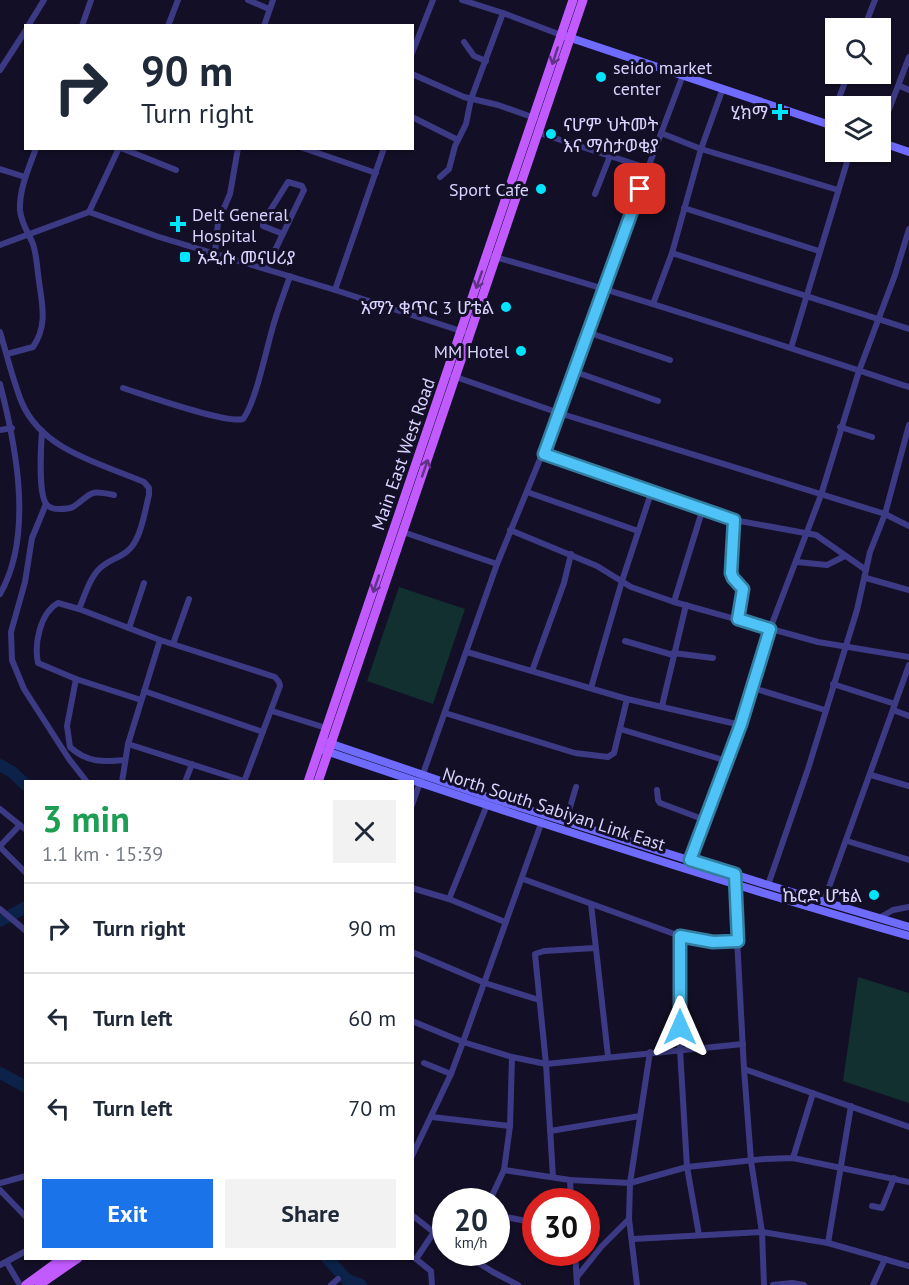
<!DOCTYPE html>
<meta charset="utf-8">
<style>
:root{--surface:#fff;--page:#f2f2f3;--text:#1f2937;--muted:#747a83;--line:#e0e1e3;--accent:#1a73e8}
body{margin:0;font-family:"PT Sans","Noto Sans Ethiopic",sans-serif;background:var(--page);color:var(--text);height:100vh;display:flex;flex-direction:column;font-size:22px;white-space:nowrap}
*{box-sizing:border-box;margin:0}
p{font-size:20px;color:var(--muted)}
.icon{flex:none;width:33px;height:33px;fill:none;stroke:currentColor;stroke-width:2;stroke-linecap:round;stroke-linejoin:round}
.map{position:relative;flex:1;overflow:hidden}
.side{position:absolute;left:24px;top:780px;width:390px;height:480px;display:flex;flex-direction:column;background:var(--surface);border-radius:0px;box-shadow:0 2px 4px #0004}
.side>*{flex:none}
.banner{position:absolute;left:24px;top:24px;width:390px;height:126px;border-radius:0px;box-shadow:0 2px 4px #0004;background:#fff;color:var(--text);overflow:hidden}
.tools{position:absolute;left:825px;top:18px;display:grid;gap:12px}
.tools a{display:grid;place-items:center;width:66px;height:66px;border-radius:0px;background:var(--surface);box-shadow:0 2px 4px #0004;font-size:30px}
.speed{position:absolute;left:432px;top:1188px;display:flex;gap:12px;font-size:30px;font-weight:700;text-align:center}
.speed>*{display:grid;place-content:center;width:78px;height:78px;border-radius:50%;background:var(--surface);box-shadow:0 2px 4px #0004;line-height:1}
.speed small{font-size:15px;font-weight:400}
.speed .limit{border:9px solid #d22;background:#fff;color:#111}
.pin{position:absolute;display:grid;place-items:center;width:51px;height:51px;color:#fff;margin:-26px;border-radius:12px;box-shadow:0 3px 9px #0006}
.me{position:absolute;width:66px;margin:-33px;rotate:0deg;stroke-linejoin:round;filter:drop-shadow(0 0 4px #0008)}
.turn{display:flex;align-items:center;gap:21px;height:126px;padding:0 18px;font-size:27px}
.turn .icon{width:78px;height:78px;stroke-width:2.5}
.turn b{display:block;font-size:42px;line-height:51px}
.round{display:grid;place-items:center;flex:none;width:63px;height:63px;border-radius:0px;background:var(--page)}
.headline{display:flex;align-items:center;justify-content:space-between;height:102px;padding:0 18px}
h1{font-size:36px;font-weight:700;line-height:45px;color:#1e9e55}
.cta{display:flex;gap:12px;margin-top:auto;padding:12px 18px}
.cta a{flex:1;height:69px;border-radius:0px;background:var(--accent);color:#fff;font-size:24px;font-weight:700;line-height:69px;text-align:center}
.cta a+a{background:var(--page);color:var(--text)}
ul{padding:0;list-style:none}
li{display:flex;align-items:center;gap:18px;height:90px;padding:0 18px;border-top:2px solid var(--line)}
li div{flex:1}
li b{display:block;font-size:22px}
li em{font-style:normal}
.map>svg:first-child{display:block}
.green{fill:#12302f}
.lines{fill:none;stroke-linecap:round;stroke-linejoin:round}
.river{stroke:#0c2248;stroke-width:12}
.street{stroke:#3d3a85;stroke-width:6}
.secondary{stroke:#6f6bff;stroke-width:8}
.primary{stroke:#c25bff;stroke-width:9}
.oneway{stroke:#623188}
.route-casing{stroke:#337fa1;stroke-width:15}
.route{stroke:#4fc3f7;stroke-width:10}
.poi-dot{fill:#00e5ff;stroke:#130f26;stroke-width:2}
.labels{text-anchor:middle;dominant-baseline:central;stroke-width:6;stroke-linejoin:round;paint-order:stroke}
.poi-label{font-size:18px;fill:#d9d4ff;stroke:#130f26;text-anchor:end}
.street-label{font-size:18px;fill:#d9d4ff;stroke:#130f26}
</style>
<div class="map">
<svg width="909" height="1285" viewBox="0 0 909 1285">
<rect width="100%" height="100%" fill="#130f26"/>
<g class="green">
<polygon points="399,587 465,609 433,704 367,681"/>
<polygon points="858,977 909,993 909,1103 843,1081"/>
</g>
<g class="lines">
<g class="river">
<polyline points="0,765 12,772 26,785"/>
<polyline points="0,921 26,907"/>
<polyline points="0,1073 26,1087"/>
<polyline points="327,1258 346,1279 361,1285"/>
</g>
<g class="street">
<polyline points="248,0 269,9"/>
<polyline points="462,0 503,13 561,35"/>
<polyline points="28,26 44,0"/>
<polyline points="82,26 91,0"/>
<polyline points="168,26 178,0"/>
<polyline points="264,26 273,0"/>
<polyline points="864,28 875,0"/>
<polyline points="464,42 474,56 486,61"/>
<polyline points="412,53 433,0"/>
<polyline points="0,70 26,30"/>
<polyline points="412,74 464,97 498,105 535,118"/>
<polyline points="900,86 909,90"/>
<polyline points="836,106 848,74"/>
<polyline points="412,117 458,140"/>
<polyline points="829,125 836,108"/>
<polyline points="539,133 647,168"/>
<polyline points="661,133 701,149 838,190"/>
<polyline points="880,133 909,57"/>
<polyline points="121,148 176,170"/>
<polyline points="303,148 376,173"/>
<polyline points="0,169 25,177"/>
<polyline points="440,177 449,169 455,146 466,124 471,99 503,13"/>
<polyline points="595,194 610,156"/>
<polyline points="684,208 819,251"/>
<polyline points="89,212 119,148"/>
<polyline points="0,245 89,212 159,237 335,290 464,332"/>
<polyline points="215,253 218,222 230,194 238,148"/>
<polyline points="672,253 909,329"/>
<path d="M488,255C630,295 769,341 909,387"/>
<polyline points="266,269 304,190 302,186 288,182 263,222 263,226 283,234"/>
<polyline points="335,290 384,148"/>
<polyline points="653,304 672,253 701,149 723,88"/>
<path d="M0,332C7,355 13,381 22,403C43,451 100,463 144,482L149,488V495C145,510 143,527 136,540C128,556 116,556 104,565C91,573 85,595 79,609"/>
<polyline points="587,332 670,360"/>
<polyline points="791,348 850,152"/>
<path d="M7,354L33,347C48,325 42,305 39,281C37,269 37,256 33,244C28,232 21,223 20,210C19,189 29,168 36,148"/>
<polyline points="573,371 658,401"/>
<polyline points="453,376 559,413 885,514 909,526"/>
<path d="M0,384C16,446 34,535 0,594"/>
<path d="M123,388C145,395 226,424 243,419C255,404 266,351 272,330C277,311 284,294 290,276"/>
<polyline points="840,427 872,437"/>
<polyline points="0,430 12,428"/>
<path d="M42,431C41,445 38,496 47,505C50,508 55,509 59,509C64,509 69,509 73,507C93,494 86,489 114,495"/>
<polyline points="544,454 734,520 816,535 866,570"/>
<polyline points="527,492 638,531"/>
<polyline points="46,504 32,538 25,582 11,632 12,660 24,689 69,759 87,782"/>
<polyline points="734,520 731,573 733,578 743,589 738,619"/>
<polyline points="510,530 597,566 631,587 674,602 818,642 909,657"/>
<polyline points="403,532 497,564"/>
<polyline points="797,562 827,565 845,556"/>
<polyline points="866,578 909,590"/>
<polyline points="674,602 703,508"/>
<polyline points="129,628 144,583"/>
<polyline points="625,641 673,655"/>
<polyline points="173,644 189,599"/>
<polyline points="467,652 627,699 741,725"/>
<polyline points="673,653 713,658"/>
<polyline points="532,671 564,583 571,554"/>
<path d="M76,679L67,726L70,747C87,763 104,762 125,760"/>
<polyline points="833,684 895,704"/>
<polyline points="591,688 622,581 652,490"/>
<polyline points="753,688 825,710"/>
<polyline points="144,691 263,732"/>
<path d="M141,700L76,679L38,663C34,644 40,613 58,603L79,609L160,640L275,677L279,682L280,686L244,782"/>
<polyline points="662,706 686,605"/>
<polyline points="893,710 909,716"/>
<polyline points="272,711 326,728"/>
<polyline points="445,713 575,753 608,757 614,753 627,699"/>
<polyline points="620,729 727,761"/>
<polyline points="128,744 244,781"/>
<polyline points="871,775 909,786"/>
<polyline points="122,782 128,744 160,640"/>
<polyline points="185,782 192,764"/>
<polyline points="657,790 658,800 660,803 705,820"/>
<polyline points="412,805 497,564 559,413 602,290 683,75"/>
<polyline points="0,809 26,830"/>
<polyline points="566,821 576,787"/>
<polyline points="847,841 909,860"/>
<polyline points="0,846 20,825"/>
<polyline points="0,847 26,873"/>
<polyline points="690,860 741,725 770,629 821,495 859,371 895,275 909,229"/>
<polyline points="523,879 680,936 713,942 738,941"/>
<polyline points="734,882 744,1069 751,1161 762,1232 764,1285"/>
<polyline points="768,885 808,769 857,610 870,552 885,514 909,425"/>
<polyline points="412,888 449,899 505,922"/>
<polyline points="449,899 487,805"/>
<polyline points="824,901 909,665"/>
<polyline points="591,904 608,1056"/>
<polyline points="0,909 26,931"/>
<polyline points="879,918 893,910 909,907"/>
<polyline points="680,936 680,1050 687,1167 699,1235"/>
<polyline points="412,952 485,983 539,1000"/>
<polyline points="412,1021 463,1042 512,1057 546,1064 743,1044"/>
<polyline points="424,1063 451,1074"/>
<polyline points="744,1069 909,1127"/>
<polyline points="432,1117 510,1126"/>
<polyline points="550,1131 640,1116"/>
<polyline points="412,1156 451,1074 463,1042 542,821"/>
<polyline points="793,1158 813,1093"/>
<polyline points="504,1170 570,1180 630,1183 687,1167 765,1159 793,1158 909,1182"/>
<polyline points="553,1177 546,1064 535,954 544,951 595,948"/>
<polyline points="570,1180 571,1202"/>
<polyline points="0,1183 26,1176"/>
<polyline points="0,1190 26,1217"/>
<polyline points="489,1202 504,1170 510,1126 512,1057"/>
<polyline points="872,1206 882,1208 894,1178"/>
<polyline points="412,1215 446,1242"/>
<polyline points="496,1215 536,1223"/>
<polyline points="633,1239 762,1232 828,1243 909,1266"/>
<polyline points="828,1243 851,1106"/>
<polyline points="461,1252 493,1272 518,1285"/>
<polyline points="575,1252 577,1285"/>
<polyline points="7,1263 20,1285"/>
<polyline points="0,1265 26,1251"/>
<polyline points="577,1277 601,1247 629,1219"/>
<polyline points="331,1285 338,1279"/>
<polyline points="432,1285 431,1271 416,1259 434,1232"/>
<polyline points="637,1285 629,1219 630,1183 650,1052"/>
<polyline points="773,1285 792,1283 804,1285"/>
<polyline points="873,1285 885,1259"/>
</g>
<g class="secondary">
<polyline points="565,36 836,127"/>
<polyline points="880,142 909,152"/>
<polyline points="326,742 491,798 768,885 909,927"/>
<path d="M323,750C517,816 712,880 909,936"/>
</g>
<g class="primary">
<polyline points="308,782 573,0"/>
<polyline points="318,782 583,0"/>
<polyline points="26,1285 63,1258"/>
<polyline points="39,1285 78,1258"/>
</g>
</g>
<defs><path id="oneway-shaft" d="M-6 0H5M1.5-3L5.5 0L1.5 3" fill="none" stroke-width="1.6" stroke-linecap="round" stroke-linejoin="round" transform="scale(1.5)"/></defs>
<g class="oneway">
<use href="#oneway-shaft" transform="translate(555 56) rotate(108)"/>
<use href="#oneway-shaft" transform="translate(479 280) rotate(109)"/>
<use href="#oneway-shaft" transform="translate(425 468) rotate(-71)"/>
<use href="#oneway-shaft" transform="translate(376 584) rotate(109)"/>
</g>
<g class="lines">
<defs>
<polyline id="route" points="640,189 544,454 734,520 731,573 733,578 743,589 738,619 770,629 741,724 690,860 735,874 738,941 713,942 680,936 680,1027"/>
</defs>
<use href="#route" class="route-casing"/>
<use href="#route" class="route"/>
</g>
<g class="poi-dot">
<circle cx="601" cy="77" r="6"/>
<path d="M777 103h6v6h6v6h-6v6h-6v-6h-6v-6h6z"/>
<circle cx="551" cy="134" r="6"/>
<circle cx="541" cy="189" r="6"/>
<path d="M175 215h6v6h6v6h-6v6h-6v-6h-6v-6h6z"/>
<rect x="179" y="251" width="12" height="12" rx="3"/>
<circle cx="506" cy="307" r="6"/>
<circle cx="521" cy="351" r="6"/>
<circle cx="874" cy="895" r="6"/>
</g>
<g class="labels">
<g class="poi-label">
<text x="613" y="67" text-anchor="start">seido market<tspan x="613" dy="21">center</tspan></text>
<text x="768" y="112">ሂክማ</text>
<text x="563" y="124" text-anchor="start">ናሆም ህትመት<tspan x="563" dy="21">እና ማስታወቂያ</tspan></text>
<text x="529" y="189">Sport Cafe</text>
<text x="192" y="214" text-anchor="start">Delt General<tspan x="192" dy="21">Hospital</tspan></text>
<text x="197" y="257" text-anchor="start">አዲሱ መናሀሪያ</text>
<text x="494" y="307">አማን ቁጥር 3 ሆቴል</text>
<text x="509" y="351">MM Hotel</text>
<text x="862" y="895">ኬሮድ ሆቴል</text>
</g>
<g class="street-label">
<text transform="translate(403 454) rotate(-71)">Main East West Road</text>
<text transform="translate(554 809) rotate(18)">North South Sabiyan Link East</text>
</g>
</g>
</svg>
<div class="tools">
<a><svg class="icon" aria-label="search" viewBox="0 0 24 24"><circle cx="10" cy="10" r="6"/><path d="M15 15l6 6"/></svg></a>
<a><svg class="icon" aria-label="layers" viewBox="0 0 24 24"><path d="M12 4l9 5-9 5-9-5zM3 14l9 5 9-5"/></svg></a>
</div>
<div class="speed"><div>20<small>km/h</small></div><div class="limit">30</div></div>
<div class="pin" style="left:640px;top:189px;background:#d93025"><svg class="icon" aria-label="arrive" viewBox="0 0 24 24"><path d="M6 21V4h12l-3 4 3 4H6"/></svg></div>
<svg class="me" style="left:680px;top:1027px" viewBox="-20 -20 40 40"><path d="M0-17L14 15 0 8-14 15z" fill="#4fc3f7" stroke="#fff" stroke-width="4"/></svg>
<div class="banner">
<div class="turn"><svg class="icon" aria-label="right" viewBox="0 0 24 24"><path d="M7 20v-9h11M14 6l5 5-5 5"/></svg><div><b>90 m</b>Turn right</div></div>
</div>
<section class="side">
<div class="headline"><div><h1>3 min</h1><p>1.1 km · 15:39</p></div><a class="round"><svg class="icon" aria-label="close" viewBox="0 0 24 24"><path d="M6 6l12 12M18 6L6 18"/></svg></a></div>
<ul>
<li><svg class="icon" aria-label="right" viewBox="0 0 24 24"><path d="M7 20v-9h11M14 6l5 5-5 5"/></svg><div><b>Turn right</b></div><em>90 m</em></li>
<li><svg class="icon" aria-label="left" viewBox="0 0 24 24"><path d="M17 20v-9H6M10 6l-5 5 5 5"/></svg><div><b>Turn left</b></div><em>60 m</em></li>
<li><svg class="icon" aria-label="left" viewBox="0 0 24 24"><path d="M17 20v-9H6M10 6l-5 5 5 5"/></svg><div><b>Turn left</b></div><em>70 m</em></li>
</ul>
<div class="cta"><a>Exit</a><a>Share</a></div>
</section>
</div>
